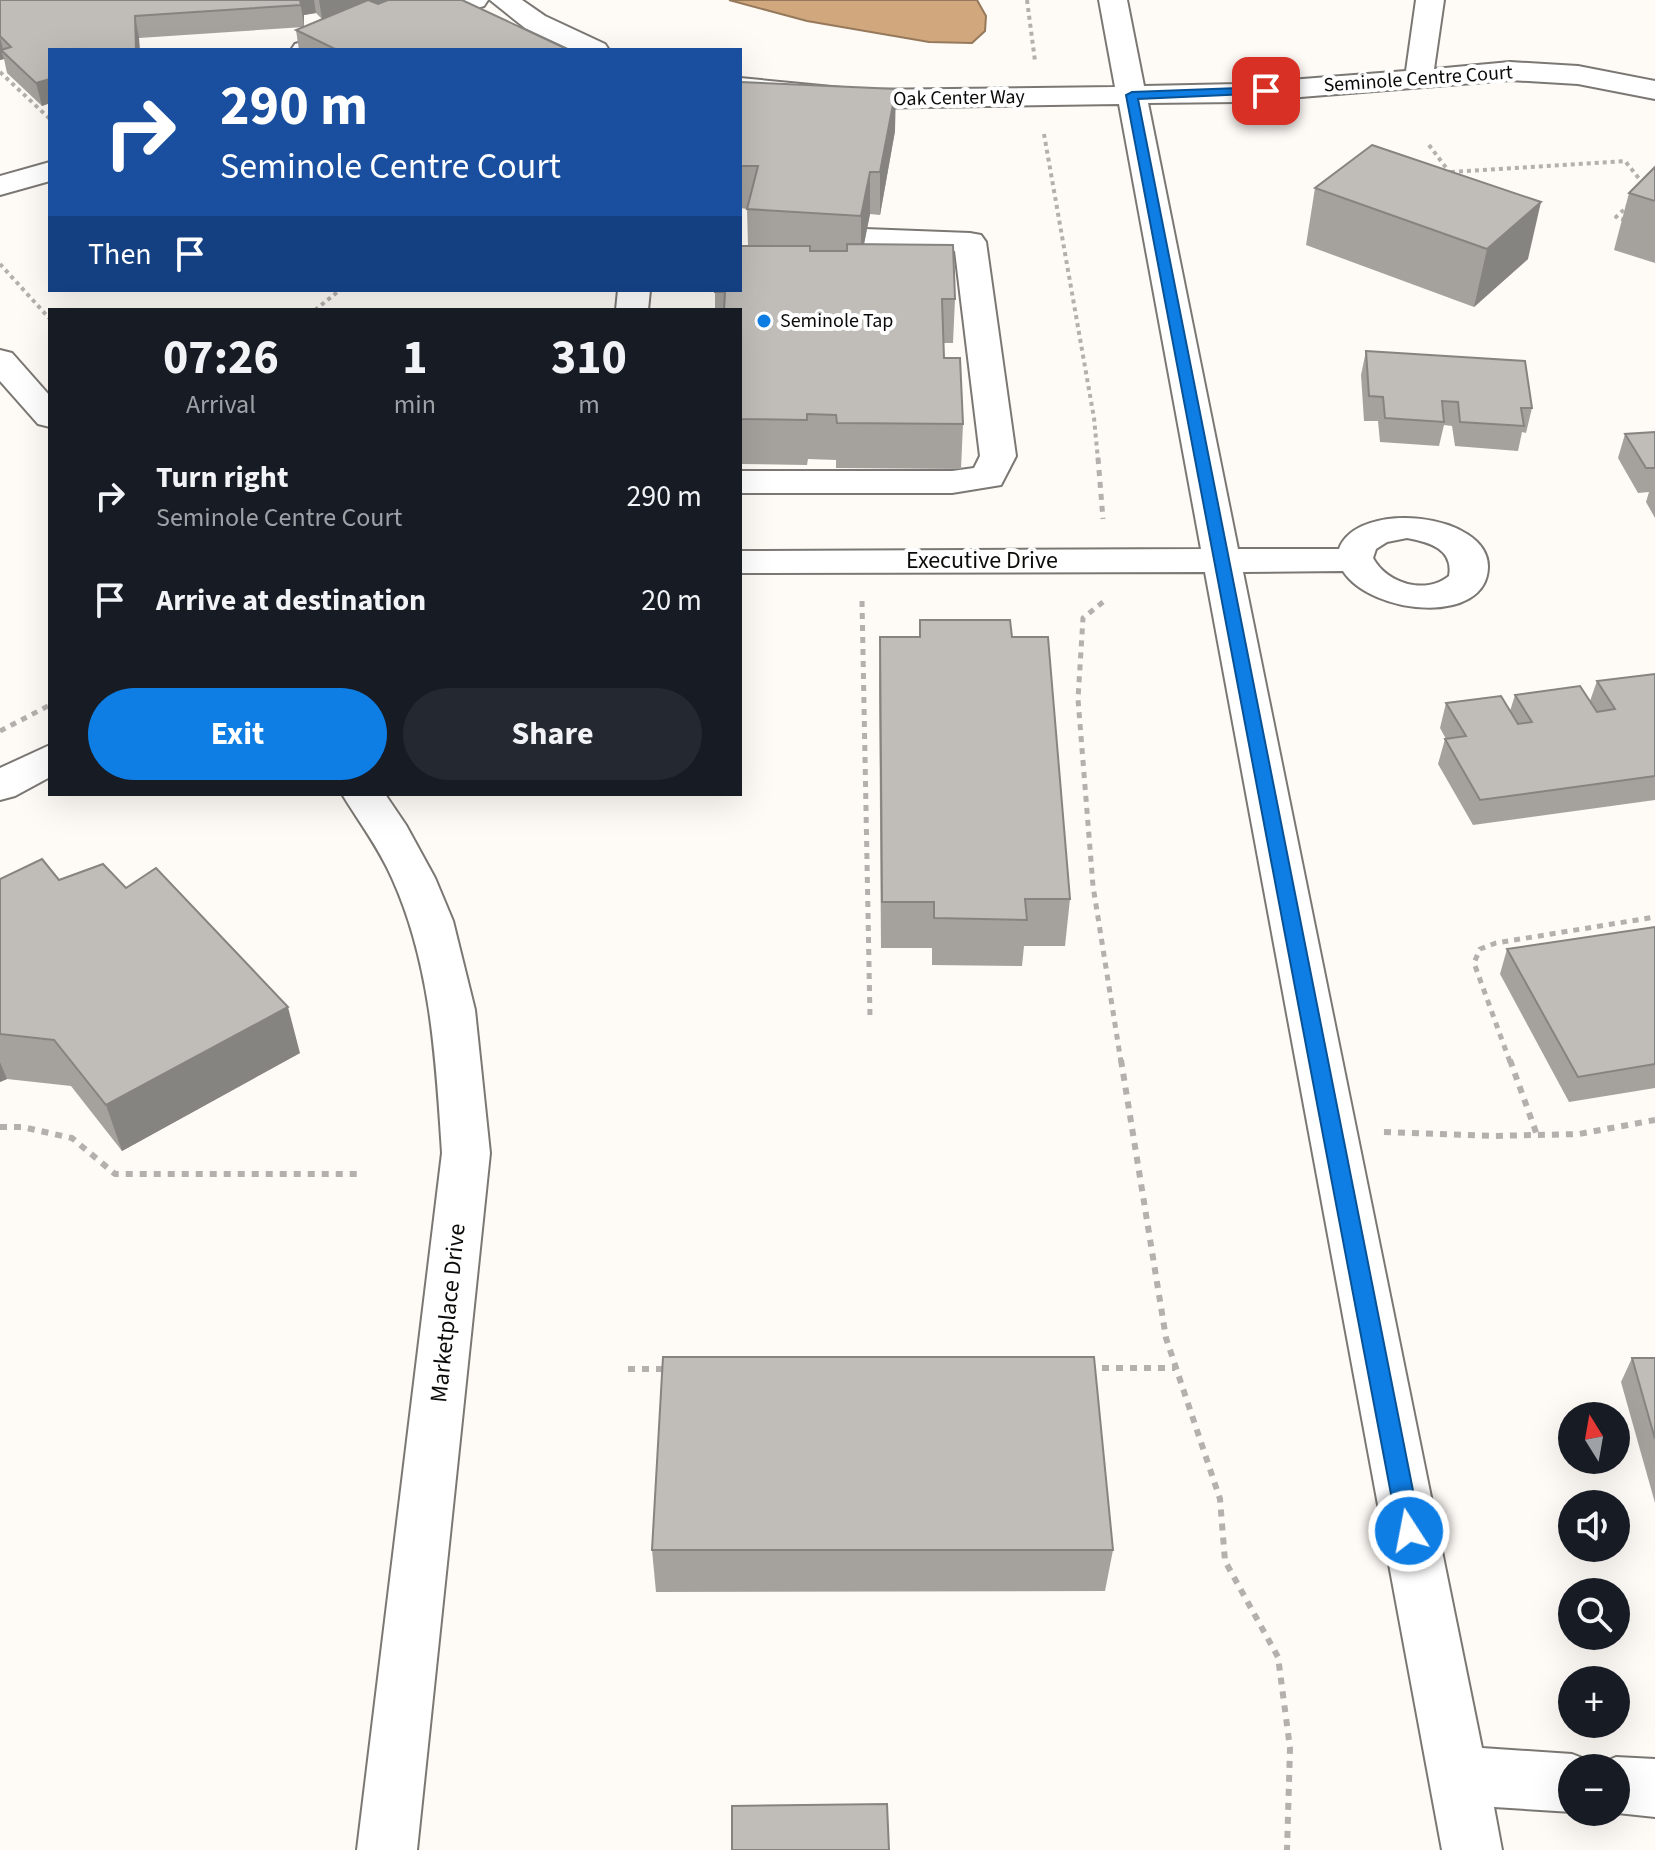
<!DOCTYPE html>
<meta charset="utf-8">
<style>
:root{--surface:#171b24;--page:#242831;--text:#f1f3f6;--muted:#9ea1a6;--accent:#0e7ee5}
body{margin:0;font-family:"Source Sans 3",sans-serif;background:var(--page);color:var(--text);height:100vh;display:flex;flex-direction:column;font-size:30px;white-space:nowrap}
*{box-sizing:border-box;margin:0}
p{font-size:26px;color:var(--muted)}
.icon{flex:none;width:44px;height:44px;fill:none;stroke:currentColor;stroke-width:2;stroke-linecap:round;stroke-linejoin:round}
.map{position:relative;flex:1;overflow:hidden}
.drawer{position:absolute;left:48px;top:308px;width:694px;height:488px;display:flex;flex-direction:column;background:var(--surface);border-radius:0px;box-shadow:0 8px 32px #0002}
.drawer>*{flex:none}
.banner{position:absolute;left:48px;top:48px;width:694px;height:244px;border-radius:0px;box-shadow:0 8px 32px #0002;background:#1a4fa0;color:#fff;overflow:hidden}
.needle{width:52px;rotate:349deg}
.controls{position:absolute;left:1558px;top:1402px;display:grid;gap:16px}
.controls a{display:grid;place-items:center;width:72px;height:72px;border-radius:50%;background:var(--surface);box-shadow:0 8px 32px #0002;font-size:40px}
.pin{position:absolute;display:grid;place-items:center;width:68px;height:68px;color:#fff;margin:-34px;border-radius:16px;box-shadow:0 4px 12px #0006}
.me{position:absolute;width:88px;margin:-44px;rotate:349deg;stroke-linejoin:round;filter:drop-shadow(0 0 6px #0008)}
.turn{display:flex;align-items:center;gap:28px;height:168px;padding:0 40px;font-size:36px}
.turn .icon{width:104px;height:104px;stroke-width:2.5}
.turn b{display:block;font-size:56px;line-height:68px}
.then{display:flex;align-items:center;height:76px;padding:0 40px;background:#0003;gap:16px;font-size:30px}
.eta{display:flex;justify-content:space-evenly;align-items:center;height:136px;text-align:center}
.eta b{font-size:48px;font-weight:700;line-height:56px}
.button{display:flex;gap:16px;margin-top:auto;padding:16px 40px}
.button a{flex:1;height:92px;border-radius:48px;background:var(--accent);color:#fff;font-size:32px;font-weight:700;line-height:92px;text-align:center}
.button a+a{background:var(--page);color:var(--text)}
ul{padding:0;list-style:none}
li{display:flex;align-items:center;gap:24px;height:104px;padding:0 40px}
li div{flex:1}
li b{display:block;font-size:30px}
li em{font-style:normal}
.map>svg:first-child{display:block}
.water{fill:#d1a87e;stroke:#96795b;stroke-width:2}
.lines{fill:none;stroke-linecap:round;stroke-linejoin:round}
.minor-casing{stroke:#7b7874;stroke-width:4}
.path-far2{stroke:#b3b0ad;stroke-width:4;stroke-dasharray:4 4;stroke-linecap:butt}
.path-far1{stroke:#b3b0ad;stroke-width:5;stroke-dasharray:6 6;stroke-linecap:butt}
.path{stroke:#b3b0ad;stroke-width:6;stroke-dasharray:7 7;stroke-linecap:butt}
.minor{fill:#fff;fill-rule:evenodd}
.wall{fill:#a5a29e}
.shaded-wall{fill:#868481}
.building{fill:#c0bcb8;stroke:#868481;stroke-width:2}
.route{fill:#0e7ee5;stroke:#095295;stroke-width:2}
.poi-dot{fill:#0e7ee5;stroke:#fff;stroke-width:3}
.labels{text-anchor:middle;dominant-baseline:central;stroke-width:8;stroke-linejoin:round;paint-order:stroke}
.far-street-label{font-size:20px;fill:#0c0b0a;stroke:#fff}
.far-poi-label{font-size:20px;fill:#0c0b0a;stroke:#fff;text-anchor:start}
.street-label{font-size:24px;fill:#0c0b0a;stroke:#fff}
</style>
<div class="map">
<svg width="1655" height="1850" viewBox="0 0 1655 1850">
<rect width="100%" height="100%" fill="#fefaf6"/>
<polygon class="water" points="729,0 977,0 986,16 985,31 972,43 929,42 807,21"/>
<g class="lines">
<defs>
<g id="minor">
<polygon points="445,0 488,0 484,6 335,50 291,50 295,44"/>
<polygon points="490,0 522,0 545,16 605,44 609,50 572,50 525,28"/>
<path d="M1099,0H1127L1144,86L1239,84L1406,71L1416,0H1444L1434,69L1510,62L1578,66L1655,81V99L1578,84L1510,80L1239,102L1148,103L1238,549H1339C1357,499 1489,513 1488,567C1487,626 1371,615 1343,571L1243,572L1482,1748L1572,1754L1593,1762L1595,1766L1616,1757L1655,1759V1817L1608,1812H1616V1768H1572V1812L1494,1807L1502,1850H1442L1205,572L740,573V551L1201,549L1119,104L863,108L740,96V78L863,90L1115,87ZM1407,538C1429,542 1454,549 1449,576C1426,595 1387,584 1373,558L1376,549L1387,542Z"/>
<polygon points="50,162 50,181 0,195 0,176"/>
<polygon points="865,229 970,233 981,235 986,242 1016,456 1001,485 952,493 740,493 740,471 952,471 974,468 980,456 955,251 854,245 849,238 854,231"/>
<polygon points="618,290 650,290 648,310 616,310"/>
<polygon points="0,350 12,353 50,396 50,427 38,424 0,381"/>
<polygon points="50,745 50,777 15,796 0,800 0,768"/>
<path d="M342,794H385L406,825L435,878L453,921L475,1010L490,1153L417,1850H357L442,1153C436,1060 431,964 392,878C379,848 359,822 342,794Z"/>
</g>
</defs>
<use href="#minor" class="minor-casing"/>
<g class="path-far2">
<polyline points="1027,0 1035,61"/>
<polyline points="0,72 50,119"/>
<polyline points="1044,134 1094,418 1098,460"/>
<polyline points="1429,145 1450,173"/>
<polyline points="1451,172 1625,161 1645,186"/>
<polyline points="1625,220 1616,217 1628,206"/>
<polyline points="0,264 50,319"/>
<polyline points="315,310 340,290"/>
</g>
<g class="path-far1">
<polyline points="1098,458 1103,519"/>
<polyline points="862,601 870,1017"/>
<polyline points="1103,602 1083,618 1078,699 1093,886 1121,1062"/>
<polyline points="0,731 50,705"/>
<polyline points="1510,1062 1474,963 1480,949 1496,943 1655,917"/>
</g>
<g class="path">
<polyline points="1121,1060 1166,1338 1220,1499 1225,1561 1278,1657 1290,1748 1287,1850"/>
<polyline points="1510,1060 1537,1135"/>
<polyline points="0,1127 22,1127 72,1138 115,1174 362,1174"/>
<polyline points="1384,1132 1493,1136 1579,1134 1655,1120"/>
<polyline points="1088,1368 1175,1368"/>
<polyline points="628,1369 666,1369"/>
</g>
<use href="#minor" class="minor"/>
</g>
<g class="wall">
<polygon points="0,0 462,0 569,50 299,50 296,30 326,18 322,19 316,13 304,15 304,27 139,38 50,50 50,103 42,106 7,73 4,59 0,60"/>
<polygon points="740,82 895,131 880,215 870,214 864,244 955,299 953,343 944,343 944,358 963,424 961,469 836,468 836,460 808,459 807,465 740,464 740,310 715,310 715,292 748,246 747,209 740,208"/>
<polygon points="1655,167 1655,263 1614,250 1629,193"/>
<polygon points="1315,188 1528,259 1474,307 1306,245"/>
<polygon points="1366,351 1532,408 1526,433 1522,432 1518,451 1455,446 1452,426 1444,425 1439,446 1380,442 1378,421 1364,421 1361,375"/>
<polygon points="1655,432 1655,518 1646,502 1649,492 1638,493 1618,458 1625,434"/>
<polygon points="920,620 1012,637 1070,899 1065,946 1024,946 1022,966 932,965 932,948 881,948 879,683 880,637 919,637"/>
<polygon points="1655,674 1655,800 1473,825 1438,764 1445,739 1446,739 1440,728 1446,703 1510,711 1515,695 1590,701 1597,681"/>
<polygon points="0,879 59,880 126,888 300,1053 122,1151 71,1086 7,1079 0,1082"/>
<polygon points="1655,927 1655,1088 1569,1102 1500,974 1507,949"/>
<polygon points="1632,1358 1655,1358 1655,1503 1621,1382"/>
<polygon points="652,1550 1113,1550 1105,1591 656,1592"/>
</g>
<g class="shaded-wall">
<polygon points="300,0 314,0 316,13 304,15 304,27"/>
<polygon points="319,0 400,0 322,19"/>
<polygon points="135,16 139,38 140,50 136,50"/>
<polygon points="0,37 4,53 1,50 4,59 0,60"/>
<polygon points="50,79 50,103 42,106 36,83"/>
<polygon points="896,89 895,131 880,215 880,172"/>
<polygon points="870,172 870,214 861,259 861,216"/>
<polygon points="1541,202 1528,259 1474,307 1487,249"/>
<polygon points="288,1007 300,1053 122,1151 106,1105"/>
<polygon points="0,1062 7,1079 0,1082"/>
</g>
<g class="building">
<polygon points="0,0 300,0 301,5 135,16 136,50 50,50 50,79 36,83 1,50 11,47 0,36"/>
<polygon points="368,0 378,4 388,0 462,0 569,50 337,50 296,30"/>
<polygon points="740,82 896,89 880,172 870,172 861,216 747,209 758,166 740,166"/>
<polygon points="1372,145 1541,202 1487,249 1315,188"/>
<polygon points="1655,167 1655,201 1629,193"/>
<polygon points="847,244 953,245 955,299 942,299 944,358 960,358 963,424 837,423 836,415 807,414 807,420 740,419 740,310 724,310 725,292 715,292 715,290 740,290 740,246 810,246 810,251 847,251"/>
<polygon points="1366,351 1525,361 1532,408 1521,408 1524,426 1460,422 1458,402 1442,401 1444,422 1385,418 1383,397 1369,396"/>
<polygon points="1655,432 1655,468 1646,468 1625,434"/>
<polygon points="920,620 1010,620 1012,637 1048,637 1070,899 1025,899 1027,920 934,918 934,902 882,902 880,637 920,637"/>
<polygon points="1655,674 1655,776 1480,800 1445,739 1466,736 1446,703 1501,696 1518,724 1532,722 1515,695 1580,686 1597,712 1615,709 1597,681"/>
<polygon points="42,859 59,880 103,864 126,888 156,868 288,1007 106,1105 54,1040 0,1034 0,879"/>
<polygon points="1655,927 1655,1064 1578,1077 1507,949"/>
<polygon points="663,1357 1094,1357 1113,1550 652,1550"/>
<polygon points="1632,1358 1655,1358 1655,1439"/>
<polygon points="887,1804 889,1850 732,1850 732,1806"/>
</g>
<polygon class="route" points="1266,87 1272,91 1270,93 1138,99 1421,1531 1417,1538 1409,1541 1401,1538 1398,1531 1126,95 1132,92"/>
<circle class="poi-dot" cx="764" cy="321" r="8"/>
<g class="labels">
<g class="far-street-label">
<text transform="translate(1418 79) rotate(-4)">Seminole Centre Court</text>
<text transform="translate(959 98) rotate(-1)">Oak Center Way</text>
</g>
<g class="far-poi-label">
<text x="780" y="321">Seminole Tap</text>
</g>
<g class="street-label">
<text x="982" y="560">Executive Drive</text>
<text transform="translate(448 1313) rotate(-84)">Marketplace Drive</text>
</g>
</g>
</svg>
<div class="controls">
<a><svg class="needle" viewBox="-14 -14 28 28"><path d="M0-13l5 13h-10z" fill="#e53935"/><path d="M0 13l5-13h-10z" fill="#9ea1a6"/></svg></a>
<a><svg class="icon" aria-label="sound" viewBox="0 0 24 24"><path d="M4 9h4l5-4v14l-5-4H4zM17 9q2 3 0 6"/></svg></a>
<a><svg class="icon" aria-label="search" viewBox="0 0 24 24"><circle cx="10" cy="10" r="6"/><path d="M15 15l6 6"/></svg></a>
<a>+</a>
<a>−</a>
</div>
<div class="pin" style="left:1266px;top:91px;background:#d93025"><svg class="icon" aria-label="arrive" viewBox="0 0 24 24"><path d="M6 21V4h12l-3 4 3 4H6"/></svg></div>
<svg class="me" style="left:1409px;top:1531px" viewBox="-20 -20 40 40"><circle r="17" fill="#0e7ee5" stroke="#fff" stroke-width="3"/><path d="M0-11L8 9 0 5-8 9z" fill="#fff"/></svg>
<div class="banner">
<div class="turn"><svg class="icon" aria-label="right" viewBox="0 0 24 24"><path d="M7 20v-9h11M14 6l5 5-5 5"/></svg><div><b>290 m</b>Seminole Centre Court</div></div>
<div class="then">Then<svg class="icon" aria-label="arrive" viewBox="0 0 24 24"><path d="M6 21V4h12l-3 4 3 4H6"/></svg></div>
</div>
<section class="drawer">
<div class="eta">
<div><b>07:26</b><p>Arrival</p></div>
<div><b>1</b><p>min</p></div>
<div><b>310</b><p>m</p></div>
</div>
<ul>
<li><svg class="icon" aria-label="right" viewBox="0 0 24 24"><path d="M7 20v-9h11M14 6l5 5-5 5"/></svg><div><b>Turn right</b><p>Seminole Centre Court</p></div><em>290 m</em></li>
<li><svg class="icon" aria-label="arrive" viewBox="0 0 24 24"><path d="M6 21V4h12l-3 4 3 4H6"/></svg><div><b>Arrive at destination</b></div><em>20 m</em></li>
</ul>
<div class="button"><a>Exit</a><a>Share</a></div>
</section>
</div>
